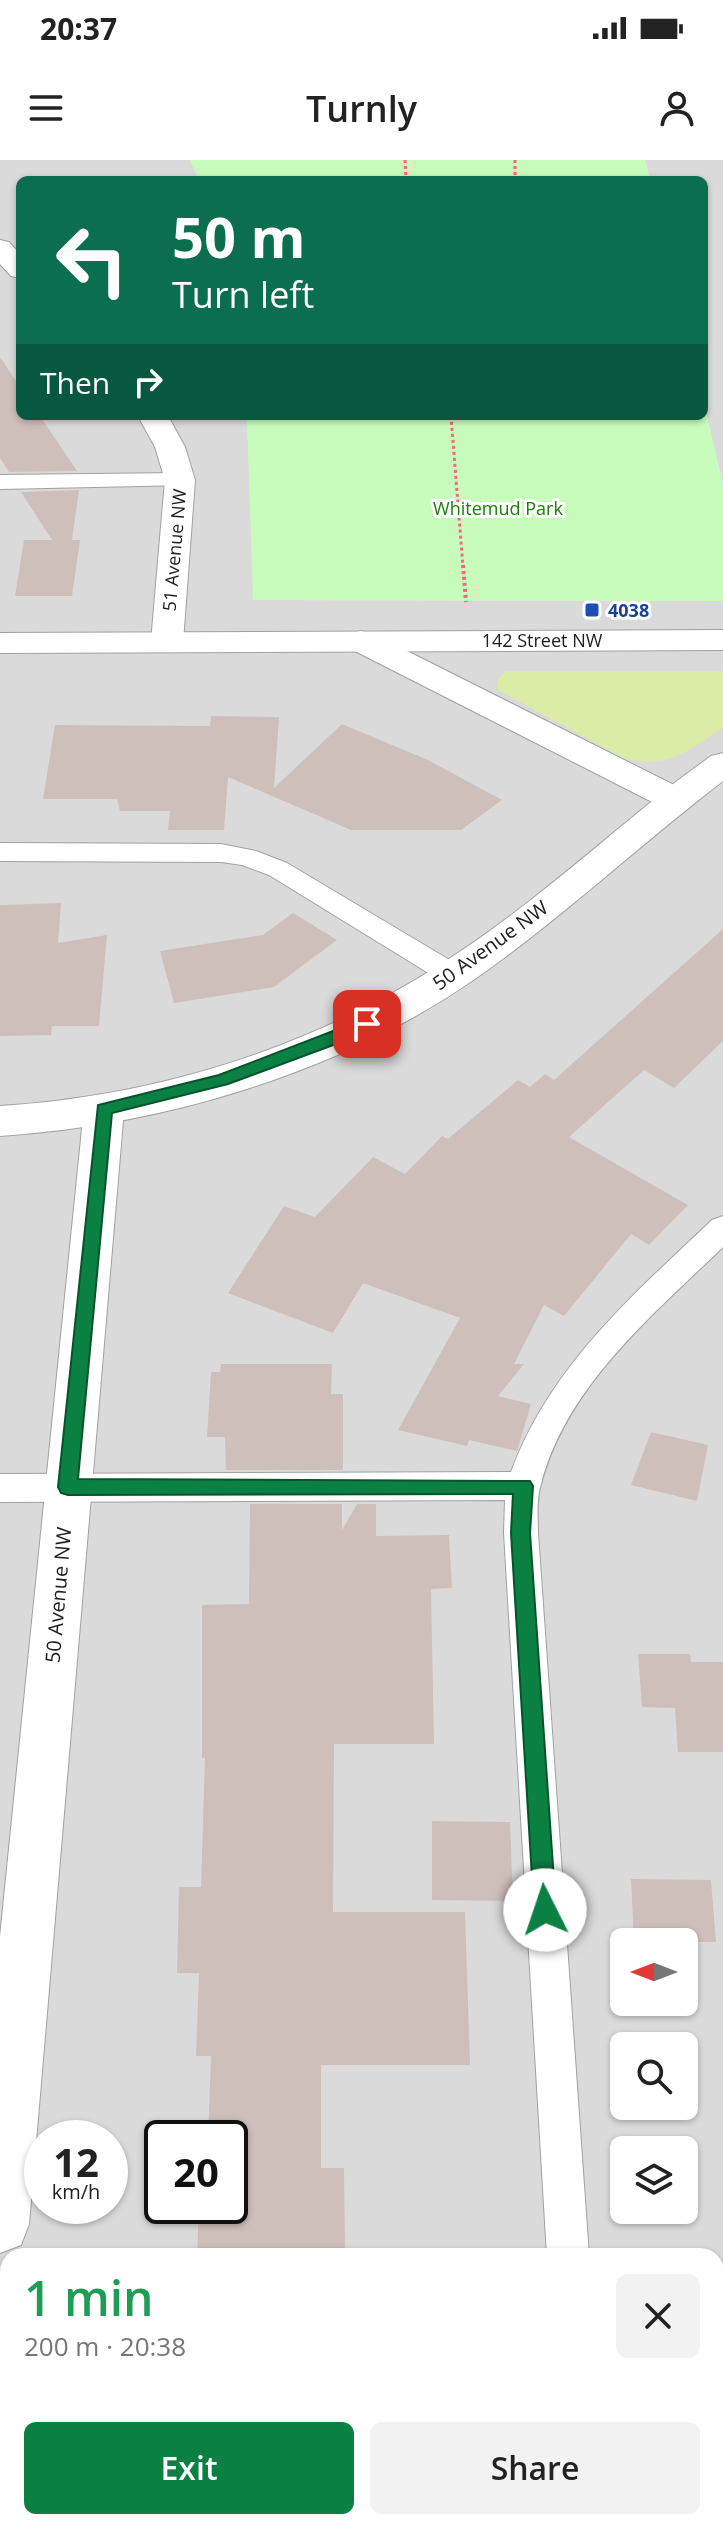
<!DOCTYPE html>
<meta charset="utf-8">
<style>
:root{--surface:#fff;--page:#f2f2f2;--text:#222;--muted:#767676;--accent:#0b8043}
body{margin:0;font-family:"Open Sans",sans-serif;background:var(--page);color:var(--text);height:100vh;display:flex;flex-direction:column;font-size:30px;white-space:nowrap}
*{box-sizing:border-box;margin:0}
p{font-size:26px;color:var(--muted)}
.icon{flex:none;width:44px;height:44px;fill:none;stroke:currentColor;stroke-width:2;stroke-linecap:round;stroke-linejoin:round}
.map{position:relative;flex:1;overflow:hidden}
.panel{position:absolute;left:0px;top:2088px;width:724px;height:282px;display:flex;flex-direction:column;background:var(--surface);border-radius:24px 24px 0 0;box-shadow:0 2px 6px #0004}
.panel>*{flex:none}
.hud{position:absolute;left:16px;top:16px;width:692px;height:244px;border-radius:12px;box-shadow:0 2px 6px #0004;background:#0b6e4f;color:#fff;overflow:hidden}
.needle{width:52px;rotate:270deg}
.fabs{position:absolute;left:610px;top:1768px;display:grid;gap:16px}
.fabs a{display:grid;place-items:center;width:88px;height:88px;border-radius:12px;background:var(--surface);box-shadow:0 2px 6px #0004;font-size:40px}
.speed{position:absolute;left:24px;top:1960px;display:flex;gap:16px;font-size:40px;font-weight:700;text-align:center}
.speed>*{display:grid;place-content:center;width:104px;height:104px;border-radius:50%;background:var(--surface);box-shadow:0 2px 6px #0004;line-height:1}
.speed small{font-size:20px;font-weight:400}
.speed .limit{border:4px solid #111;border-radius:12px;background:#fff;color:#111}
.pin{position:absolute;display:grid;place-items:center;width:68px;height:68px;color:#fff;margin:-34px;border-radius:16px;box-shadow:0 4px 12px #0006}
.me{position:absolute;width:88px;margin:-44px;rotate:356deg;stroke-linejoin:round;filter:drop-shadow(0 0 6px #0008)}
.turn{display:flex;align-items:center;gap:28px;height:168px;padding:0 24px;font-size:36px}
.turn .icon{width:104px;height:104px;stroke-width:2.5}
.turn b{display:block;font-size:56px;line-height:68px}
.then{display:flex;align-items:center;height:76px;padding:0 24px;background:#0003;gap:16px;font-size:30px}
.round{display:grid;place-items:center;flex:none;width:84px;height:84px;border-radius:12px;background:var(--page)}
.summary{display:flex;align-items:center;justify-content:space-between;height:136px;padding:0 24px}
h1{font-size:48px;font-weight:600;line-height:60px;color:#1e9e55}
.cta{display:flex;gap:16px;margin-top:auto;padding:16px 24px}
.cta a{flex:1;height:92px;border-radius:12px;background:var(--accent);color:#fff;font-size:32px;font-weight:600;line-height:92px;text-align:center}
.cta a+a{background:var(--page);color:var(--text)}
.status{display:flex;justify-content:space-between;align-items:center;height:56px;padding:0 40px;background:var(--surface);direction:ltr}
.status svg{height:22px;fill:currentColor}
header{display:flex;justify-content:space-between;align-items:center;height:104px;padding:0 24px;background:var(--surface);font-size:36px;font-weight:600}
.map>svg:first-child{display:block}
.residential{fill:#dbdada;fill-rule:evenodd}
.grass{fill:#daeca5}
.park{fill:#c7fcbc}
.building{fill:#cfbfbb}
.lines{fill:none;stroke-linecap:round;stroke-linejoin:round}
.service-casing{stroke:#a1a1a1;stroke-width:2}
.minor-casing{stroke:#a1a1a1;stroke-width:2}
.tertiary-casing{stroke:#a1a1a1;stroke-width:2}
.path-far1{stroke:#ff637a;stroke-width:3;stroke-dasharray:3 3;stroke-linecap:butt}
.path{stroke:#ff637a;stroke-width:4;stroke-dasharray:3 3;stroke-linecap:butt}
.service{fill:#fff;fill-rule:evenodd}
.minor{fill:#fff;fill-rule:evenodd}
.tertiary{fill:#fff;fill-rule:evenodd}
.route{fill:#0b8043;stroke:#07532c;stroke-width:2}
.transit-dot{fill:#1a4fb4;stroke:#fff;stroke-width:3}
.labels{text-anchor:middle;dominant-baseline:central;stroke-width:6;stroke-linejoin:round;paint-order:stroke}
.far-park-label{font-size:18px;fill:#1a8006;stroke:#fff}
.far-street-label{font-size:18px;fill:#1d1d1d;stroke:#fff}
.far-transit-label{font-size:18px;font-weight:bold;fill:#164399;stroke:#fff;text-anchor:start}
.street-label{font-size:20px;fill:#1d1d1d;stroke:#fff}
</style>
<div class="status"><b>20:37</b><svg viewBox="0 0 49 12"><path d="M0 12V9h3v3zM5 12V6h3v6zM10 12V3h3v9zM15 12V0h3v12zM26 1h20v11H26zM47 4h2v5h-2z"/></svg></div>
<header><svg class="icon" aria-label="menu" viewBox="0 0 24 24"><path d="M4 6h16M4 12h16M4 18h16"/></svg>Turnly<svg class="icon" aria-label="person" viewBox="0 0 24 24"><circle cx="12" cy="8" r="4"/><path d="M4 21q1-7 8-7t8 7"/></svg></header>
<div class="map">
<svg width="723" height="2369" viewBox="0 0 723 2369">
<rect width="100%" height="100%" fill="#efe7e2"/>
<g class="residential">
<path d="M0,0H190L199,20H20V256H247L254,440L723,441V2369H0ZM624,1782H684V1842H624ZM624,1886H684V1946H624ZM42,1978H110V2046H42ZM162,1978H230V2046H162ZM624,1990H684V2050H624ZM8,2096H716V2362H8Z"/>
<polygon points="645,0 723,0 723,325 704,244 704,20 650,20"/>
</g>
<path class="grass" d="M506,511H723V568C686,592 670,608 625,599L498,530V519Z"/>
<g class="park">
<polygon points="190,0 645,0 650,20 199,20"/>
<polygon points="704,244 723,325 723,441 253,440 247,256 704,256"/>
</g>
<g class="building">
<polygon points="0,197 20,227 20,256 40,256 77,311 9,312 0,298"/>
<polygon points="79,330 72,380 80,380 72,436 15,436 24,380 52,380 21,332"/>
<polygon points="211,556 279,557 274,628 342,564 428,600 502,640 461,670 351,670 228,617 224,670 168,670 170,651 120,651 117,639 43,639 55,565 210,566"/>
<polygon points="61,743 58,783 107,775 99,866 52,866 51,875 0,876 0,745"/>
<polygon points="293,753 337,780 274,827 174,843 160,791 263,775"/>
<polygon points="723,769 723,881 674,928 644,910 569,977 688,1045 649,1085 631,1074 564,1156 544,1145 514,1204 524,1204 498,1236 531,1244 517,1291 469,1280 467,1286 398,1270 460,1158 363,1123 333,1173 228,1133 284,1046 315,1057 373,997 405,1014 442,976 448,979 518,920 530,927 545,914 554,920"/>
<polygon points="221,1204 332,1204 331,1234 343,1234 343,1310 226,1310 225,1277 207,1277 211,1212 220,1212"/>
<polygon points="651,1272 708,1285 697,1341 631,1325"/>
<polygon points="250,1344 342,1344 342,1370 357,1344 376,1344 376,1376 449,1375 452,1428 431,1429 434,1584 334,1584 333,1752 465,1752 470,1905 321,1905 321,2008 344,2008 345,2096 197,2096 199,2046 230,2046 230,1978 208,1978 211,1896 196,1896 199,1813 177,1813 179,1727 201,1727 205,1598 202,1598 202,1445 249,1444"/>
<polygon points="638,1494 690,1494 691,1502 723,1502 723,1592 678,1592 675,1548 642,1547"/>
<polygon points="432,1661 510,1662 513,1741 432,1740"/>
<polygon points="631,1719 711,1720 716,1782 634,1782"/>
</g>
<g class="lines">
<defs>
<g id="service">
<polygon points="180,313 191,320 188,325 0,329 0,315"/>
<polygon points="0,683 221,684 256,691 287,703 463,808 467,815 463,822 453,825 443,822 269,715 242,705 221,702 0,701"/>
<path d="M723,1056V1087C653,1155 567,1225 541,1324C536,1340 538,1357 538,1373L589,2096H547L504,1373L505,1340L0,1342V1314L511,1312C550,1206 633,1135 712,1060Z"/>
<polygon points="562,2362 608,2362 609,2369 563,2369"/>
</g>
<g id="minor">
<polygon points="0,80 9,82 20,94 20,118 11,116 0,104"/>
<polygon points="138,256 168,256 185,287 195,320 183,482 179,489 167,492 155,489 151,482 165,320 155,287"/>
<polygon points="361,471 373,474 686,631 692,639 686,647 674,650 662,647 349,488 345,481 349,474"/>
<polygon points="104,934 118,939 124,949 29,2064 21,2085 0,2093 0,1777 84,949 90,939"/>
</g>
<g id="tertiary">
<polygon points="723,470 723,490 0,493 0,473"/>
<path d="M723,593V621C638,686 560,760 472,821C336,914 163,965 0,976V946C156,936 309,889 441,804C525,751 599,683 677,621L711,596Z"/>
</g>
</defs>
<use href="#service" class="service-casing"/>
<use href="#minor" class="minor-casing"/>
<use href="#tertiary" class="tertiary-casing"/>
<g class="path-far1">
<polyline points="405,0 406,20"/>
<polyline points="515,0 515,20"/>
<polyline points="451,256 463,407"/>
</g>
<polyline class="path" points="463,405 466,442"/>
<use href="#service" class="service"/>
<use href="#minor" class="minor"/>
<use href="#tertiary" class="tertiary"/>
</g>
<polygon class="route" points="367,858 375,864 352,878 228,924 112,953 78,1319 530,1321 533,1326 530,1373 556,1750 553,1757 545,1761 538,1757 534,1750 511,1373 513,1334 68,1335 61,1333 58,1327 98,945 219,915"/>
<rect class="transit-dot" x="584" y="442" width="16" height="16" rx="4"/>
<g class="labels">
<g class="far-park-label">
<text x="498" y="348">Whitemud Park</text>
</g>
<g class="far-street-label">
<text transform="translate(174 390) rotate(-85)">51 Avenue NW</text>
<text x="542" y="480">142 Street NW</text>
</g>
<g class="far-transit-label">
<text x="608" y="450">4038</text>
</g>
<g class="street-label">
<text transform="translate(490 785) rotate(-36)">50 Avenue NW</text>
<text transform="translate(58 1435) rotate(-85)">50 Avenue NW</text>
</g>
</g>
</svg>
<div class="fabs">
<a><svg class="needle" viewBox="-14 -14 28 28"><path d="M0-13l5 13h-10z" fill="#e53935"/><path d="M0 13l5-13h-10z" fill="#767676"/></svg></a>
<a><svg class="icon" aria-label="search" viewBox="0 0 24 24"><circle cx="10" cy="10" r="6"/><path d="M15 15l6 6"/></svg></a>
<a><svg class="icon" aria-label="layers" viewBox="0 0 24 24"><path d="M12 4l9 5-9 5-9-5zM3 14l9 5 9-5"/></svg></a>
</div>
<div class="speed"><div>12<small>km/h</small></div><div class="limit">20</div></div>
<div class="pin" style="left:367px;top:864px;background:#d93025"><svg class="icon" aria-label="arrive" viewBox="0 0 24 24"><path d="M6 21V4h12l-3 4 3 4H6"/></svg></div>
<svg class="me" style="left:545px;top:1750px" viewBox="-20 -20 40 40"><circle r="19" fill="#fff"/><path d="M0-13L10 11 0 6-10 11z" fill="#0b8043"/></svg>
<div class="hud">
<div class="turn"><svg class="icon" aria-label="left" viewBox="0 0 24 24"><path d="M17 20v-9H6M10 6l-5 5 5 5"/></svg><div><b>50 m</b>Turn left</div></div>
<div class="then">Then<svg class="icon" aria-label="right" viewBox="0 0 24 24"><path d="M7 20v-9h11M14 6l5 5-5 5"/></svg></div>
</div>
<section class="panel">
<div class="summary"><div><h1>1 min</h1><p>200 m · 20:38</p></div><a class="round"><svg class="icon" aria-label="close" viewBox="0 0 24 24"><path d="M6 6l12 12M18 6L6 18"/></svg></a></div>
<div class="cta"><a>Exit</a><a>Share</a></div>
</section>
</div>
